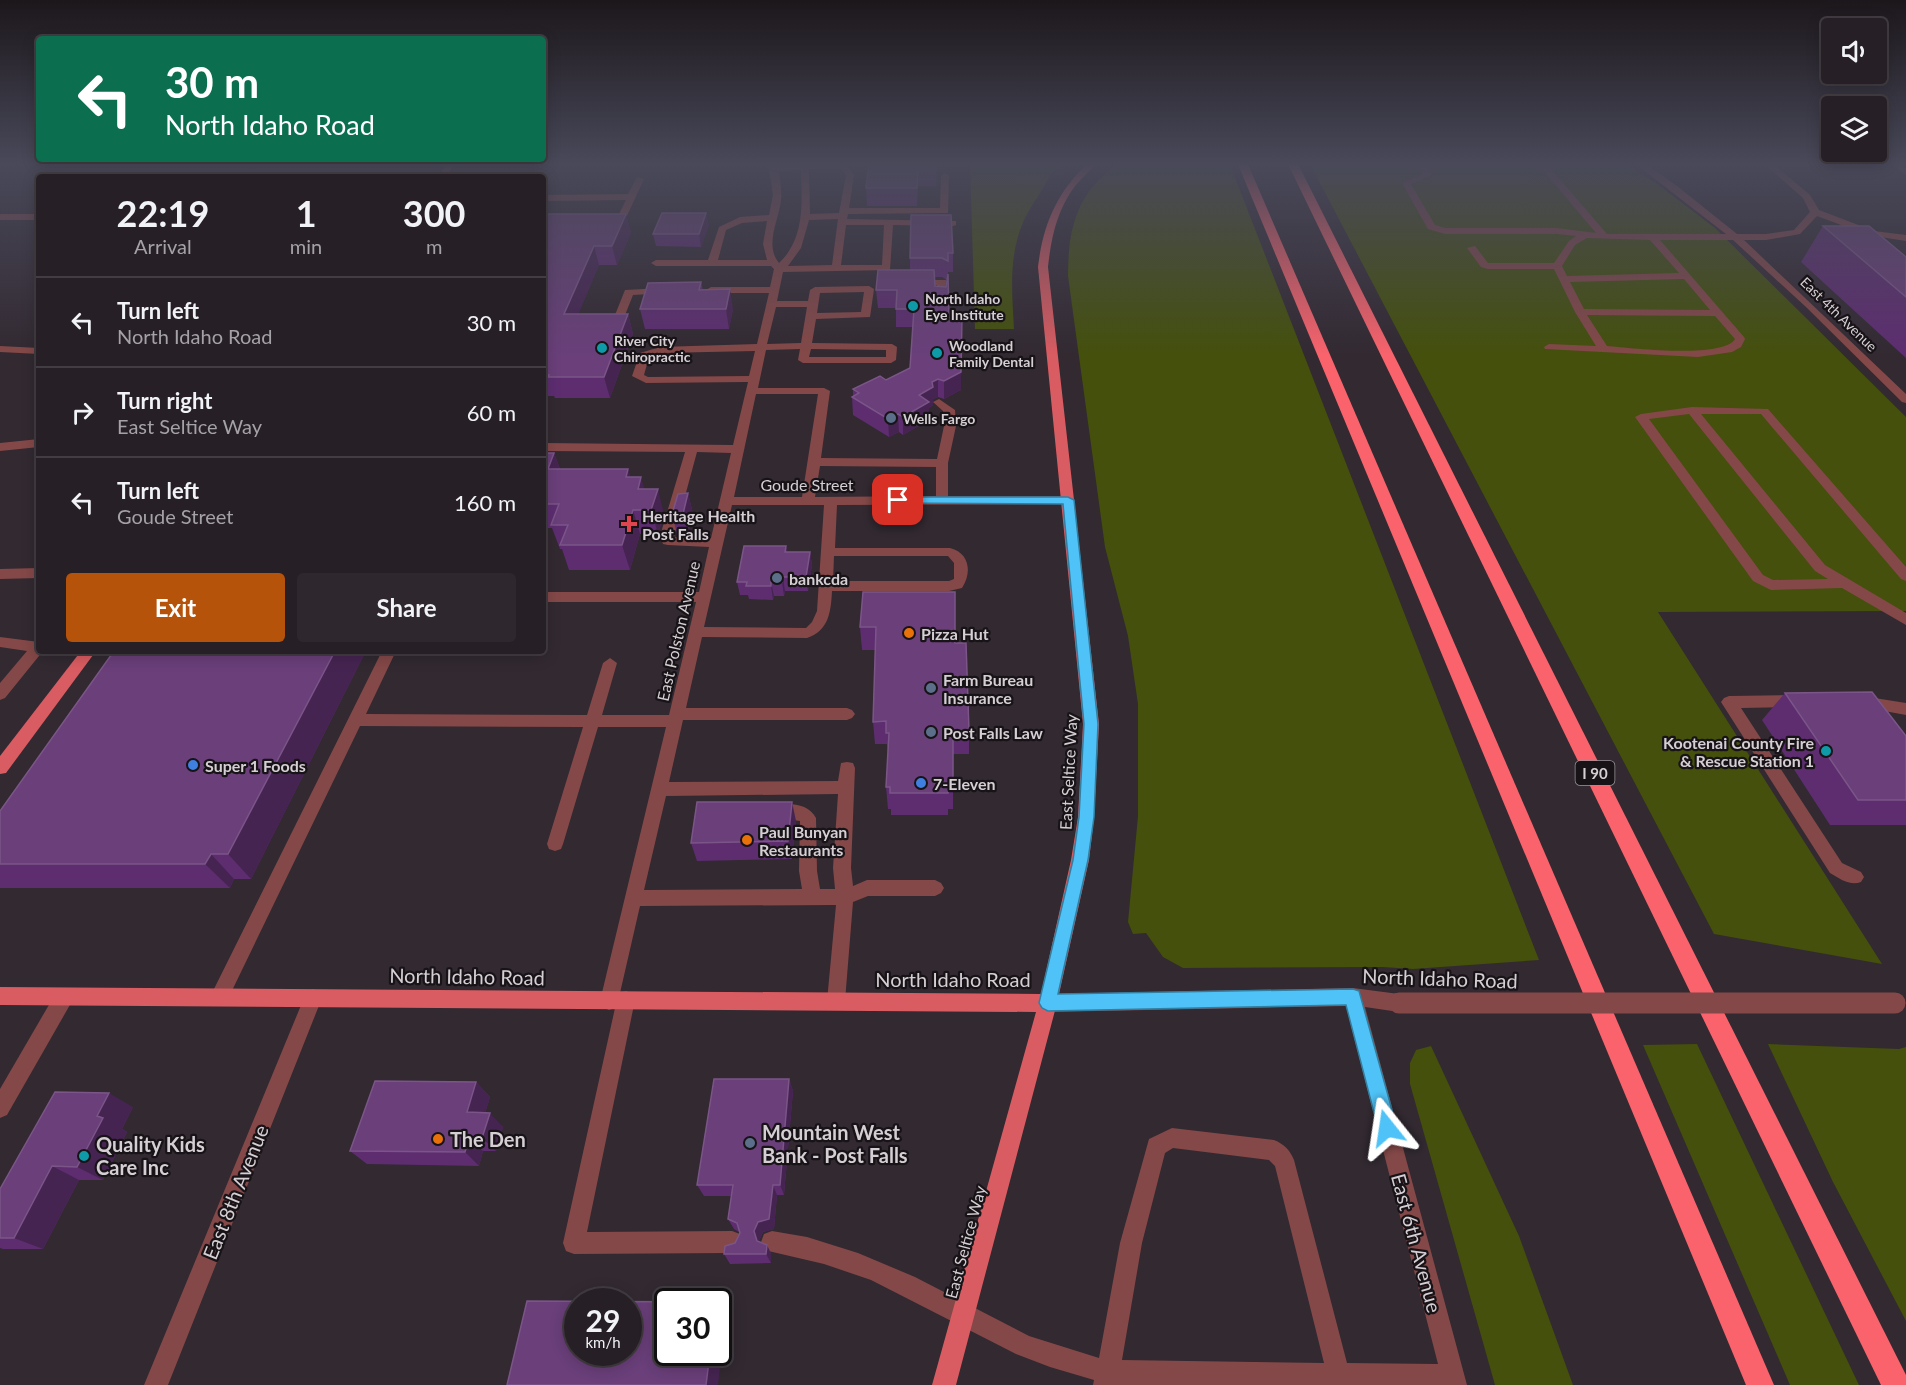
<!DOCTYPE html>
<style>
:root{--surface:#261f25;--page:#2e272d;--text:#f1f3f6;--muted:#a4a2a7;--line:#423d42;--accent:#b45309}
body{margin:0;font-family:Lato,sans-serif;background:var(--page);color:var(--text);height:100vh;display:flex;flex-direction:column;font-size:22px;white-space:nowrap}
*{box-sizing:border-box;margin:0}
p{font-size:20px;color:var(--muted)}
.icon{flex:none;width:33px;height:33px;fill:none;stroke:currentColor;stroke-width:2;stroke-linecap:round;stroke-linejoin:round}
.map{position:relative;flex:1;overflow:hidden}
.sheet{position:absolute;left:36px;top:174px;width:510px;height:480px;display:flex;flex-direction:column;background:var(--surface);border-radius:6px;box-shadow:0 3px 15px #0003,0 0 0 2px var(--line)}
.sheet>*{flex:none}
.guide{position:absolute;left:36px;top:36px;width:510px;height:126px;border-radius:6px;box-shadow:0 3px 15px #0003,0 0 0 2px var(--line);background:#0b6e4f;color:#fff;overflow:hidden}
.controls{position:absolute;left:1821px;top:18px;display:grid;gap:12px}
.controls a{display:grid;place-items:center;width:66px;height:66px;border-radius:6px;background:var(--surface);box-shadow:0 3px 15px #0003,0 0 0 2px var(--line);font-size:30px}
.speed{position:absolute;left:564px;top:1288px;display:flex;gap:12px;font-size:30px;font-weight:700;text-align:center}
.speed>*{display:grid;place-content:center;width:78px;height:78px;border-radius:50%;background:var(--surface);box-shadow:0 3px 15px #0003,0 0 0 2px var(--line);line-height:1}
.speed small{font-size:15px;font-weight:400}
.speed .limit{border:3px solid #111;border-radius:9px;background:#fff;color:#111}
.pin{position:absolute;display:grid;place-items:center;width:51px;height:51px;color:#fff;margin:-26px;border-radius:12px;box-shadow:0 3px 9px #0006}
.me{position:absolute;width:66px;margin:-33px;rotate:345deg;stroke-linejoin:round;filter:drop-shadow(0 0 4px #0008)}
.turn{display:flex;align-items:center;gap:21px;height:126px;padding:0 30px;font-size:27px}
.turn .icon{width:78px;height:78px;stroke-width:2.5}
.turn b{display:block;font-size:42px;line-height:51px}
.eta{display:flex;justify-content:space-evenly;align-items:center;height:102px;text-align:center}
.eta b{font-size:36px;font-weight:700;line-height:42px}
.cta{display:flex;gap:12px;margin-top:auto;padding:12px 30px}
.cta a{flex:1;height:69px;border-radius:6px;background:var(--accent);color:#fff;font-size:24px;font-weight:700;line-height:69px;text-align:center}
.cta a+a{background:var(--page);color:var(--text)}
ul{padding:0;list-style:none}
li{display:flex;align-items:center;gap:18px;height:90px;padding:0 30px;border-top:2px solid var(--line)}
li div{flex:1}
li b{display:block;font-size:22px}
li em{font-style:normal}
.map>svg:first-child{display:block}
.green{fill:#44500c}
.lines{fill:none;stroke-linecap:round;stroke-linejoin:round}
.minor{fill:#844848;fill-rule:evenodd}
.major{fill:#d95c62;fill-rule:evenodd}
.highway{fill:#fa636c;fill-rule:evenodd}
.minor-bridge{stroke:#844848;stroke-width:21}
.wall{fill:#5d2d70;fill-rule:evenodd}
.shaded-wall{fill:#462452}
.building{fill:#6a3f7a;stroke:#7b5588;stroke-width:1.5;fill-rule:evenodd}
.route{fill:#4fc3f7;stroke:#337fa1;stroke-width:1.5}
.culture-dot{fill:#0f9aa8;stroke:#171317;stroke-width:2}
.service-dot{fill:#5c6f8a;stroke:#171317;stroke-width:2}
.health-dot{fill:#e0444e;stroke:#171317;stroke-width:2}
.food-dot{fill:#e8710a;stroke:#171317;stroke-width:2}
.shop-dot{fill:#3f7fe0;stroke:#171317;stroke-width:2}
.labels{text-anchor:middle;dominant-baseline:central;stroke-width:4.5;stroke-linejoin:round;paint-order:stroke}
.far-poi-label{font-size:14px;font-weight:bold;fill:#d5cfd4;stroke:#171317;text-anchor:start}
.far-street-label{font-size:14px;fill:#d5cfd4;stroke:#171317}
.shield{fill:#171317;stroke:#9c979b;stroke-width:1.5}
.shield-label{font-size:15px;font-weight:bold;fill:#d5cfd4}
.street-label{font-size:16px;fill:#d5cfd4;stroke:#171317}
.poi-label{font-size:16px;font-weight:bold;fill:#d5cfd4;stroke:#171317;text-anchor:start}
.near-street-label{font-size:20px;fill:#d5cfd4;stroke:#171317}
.near-poi-label{font-size:20px;font-weight:bold;fill:#d5cfd4;stroke:#171317;text-anchor:start}
</style>
<div class="map">
<svg width="1906" height="1385" viewBox="0 0 1906 1385">
<rect width="100%" height="100%" fill="#322931"/>
<g class="green">
<path d="M970,162H1068L1051,173C1044,189 1033,202 1025,218C1008,254 1012,290 1014,329H975Z"/>
<path d="M1120,162H1229L1539,960L1413,969L1382,967L1183,968L1163,957L1146,933L1133,934L1128,922L1138,816V704L1128,636L1105,547L1068,276C1068,227 1077,192 1120,162Z"/>
<polygon points="1309,162 1622,162 1656,183 1715,228 1906,417 1906,611 1658,612 1882,964 1714,934"/>
<polygon points="1697,1044 1859,1385 1790,1385 1643,1045"/>
<polygon points="1768,1044 1899,1049 1906,1047 1906,1321 1833,1182"/>
<polygon points="1431,1046 1519,1236 1573,1385 1495,1385 1410,1084 1410,1063 1416,1050"/>
</g>
<g class="lines">
<g class="minor">
<path d="M768,162H776L777,166L799,165L798,162H806L807,164L845,163L854,175L849,208H940L941,176L945,173L949,176L948,213L848,214L847,219L956,221V225L953,226L893,225L890,270L783,272L777,301H808L810,290L815,287L869,286L874,289L870,317L816,319L812,343L892,344L897,347L896,360L891,363H803L798,360L800,349L766,350L758,388H824L830,391L821,458L937,459L944,426L943,411L933,402L939,399L955,410L956,426L948,463V496H1068L1074,500L1068,504L837,505L835,548H950C970,553 972,573 962,588L949,591H832C831,611 829,631 807,638L702,637L686,708H847L852,710L855,714L852,718L847,720H683L669,782L838,781L841,763L847,762L853,763L855,768L851,868L853,886L867,880H935L941,883L944,888L941,893L935,896H868L853,902L845,1001L843,1007L836,1010L829,1007L827,1001L836,905L640,906L620,993L626,991L633,994L635,1000L587,1232L732,1231L740,1234L743,1242L740,1250L732,1253L574,1254L566,1251L563,1243L615,1008L609,1010L602,1007L600,1001L666,727H598L563,844L561,849L555,851L549,849L547,844L583,727L360,726L226,1003L219,1006L212,1003L210,997L382,651H396L366,714L587,715L603,663L610,658L617,663L602,715H669L696,602H543V592H699L709,547L668,545L663,544L660,536L685,452L543,451V443L733,445L748,382L646,383L632,376L640,353L660,347L757,344L769,293H711L706,290L711,287H770L774,269L771,266H656L651,263L656,260H708L719,227L740,217L769,215L773,195ZM840,168L846,175L839,213L810,214L809,169ZM801,170C802,203 805,239 779,263C764,245 779,220 781,200C782,190 780,180 779,171ZM838,219L832,265L788,266L801,248L809,220ZM767,221L763,244L767,260H718L726,230L742,223ZM846,225H884L882,265H841ZM864,292L861,312L817,313L820,293ZM776,307H807L801,343L767,344ZM811,349L886,350V357H809ZM755,351L749,376L648,377L644,375L649,357L661,353ZM756,394H818L802,497H734ZM697,452L731,453L711,538L674,537ZM820,466L936,467V496L815,497ZM732,505H824L817,611L812,622L806,628L704,627ZM834,556H948L954,563V579L949,581H833ZM838,794L833,868L835,889H820L817,871L816,818C808,802 784,802 769,807L767,812L769,817L800,821L799,871L802,889L644,890L666,796Z"/>
<path d="M1415,162H1423L1432,175L1411,184L1435,225L1445,228H1557L1596,233L1536,162H1545L1607,234H1726L1633,162H1643L1677,186L1737,234H1766L1794,230L1810,212L1803,198L1762,162H1771L1810,195L1819,210L1874,231L1906,235V241L1868,235L1817,216L1800,234L1766,240H1744L1906,394V403L1902,402L1806,307L1733,240H1660L1744,337L1745,339L1741,347L1732,352L1698,357L1545,349L1544,347L1549,344L1596,346L1575,312L1554,269H1488L1481,267L1467,248L1475,246L1488,263H1554L1569,241L1576,236L1557,234H1445L1428,229L1402,183L1423,174ZM1587,238L1650,240L1679,273L1567,276L1562,266L1575,245ZM1684,279L1710,310L1584,309L1570,282ZM1587,315L1715,316L1735,339C1723,359 1630,348 1607,346Z"/>
<polygon points="1889,162 1898,162 1906,168 1906,175"/>
<polygon points="637,177 644,179 625,220 617,218 626,200 543,201 543,195 628,194"/>
<rect x="0" y="214" width="39" height="6"/>
<polygon points="913,280 946,280 945,303 936,301 937,285 917,285 912,282"/>
<polygon points="663,288 667,289 667,293 633,295 621,325 612,327 611,325 625,290"/>
<polygon points="0,346 39,348 39,354 0,352"/>
<path d="M1692,407L1768,409L1906,567V581L1901,579L1761,414H1701L1825,565L1906,613V625L1842,588L1771,590L1753,581L1635,417L1641,414ZM1689,414L1815,571L1828,579L1773,580L1763,575L1649,419Z"/>
<polygon points="39,439 39,447 0,451 0,443"/>
<polygon points="39,568 39,578 0,579 0,569"/>
<polygon points="0,637 39,642 39,651 43,651 5,698 0,700 0,683 27,651 0,647"/>
<path d="M1799,695L1804,697L1807,701L1804,705L1799,707L1741,708L1842,863L1861,872L1864,877L1861,882C1850,886 1840,879 1830,873L1721,702L1724,698L1729,696Z"/>
<polygon points="1862,696 1906,703 1906,715 1857,706 1854,702 1857,698"/>
<polygon points="64,988 71,991 73,997 71,1003 7,1115 0,1118 0,1089 57,991"/>
<path d="M1353,988L1399,994L1406,997L1408,1003L1406,1009L1399,1012L1365,1007L1467,1385H1093L1094,1380L1050,1367L1016,1354L871,1280L824,1264L764,1250L761,1242L764,1234L772,1231L807,1237L858,1253L915,1277L1029,1336L1099,1358L1120,1243L1149,1139L1172,1128L1274,1140C1284,1144 1290,1150 1294,1160L1347,1363L1438,1364L1346,1006L1048,1012L1041,1009L1039,1003L1041,997L1048,994ZM1173,1148L1269,1160L1275,1166L1324,1363L1122,1360L1142,1243L1165,1153Z"/>
<polygon points="313,989 320,992 322,998 168,1385 144,1385 304,998 306,992"/>
</g>
<g class="major">
<polygon points="448,162 456,162 446,177 438,177"/>
<path d="M1089,162H1098C1091,170 1082,178 1075,186C1057,210 1051,238 1048,267L1099,724L1094,817L1089,860L1057,1003L956,1385H932L1036,1012L0,1005V987L1041,994L1071,860L1078,817L1083,724L1038,267C1043,224 1057,192 1089,162Z"/>
<polygon points="81,651 96,651 6,773 0,774 0,756"/>
</g>
<g class="highway">
<polygon points="1237,162 1247,162 1774,1385 1746,1385"/>
<polygon points="1287,162 1297,162 1906,1375 1906,1385 1881,1385"/>
</g>
<polyline class="minor-bridge" points="1399,1003 1895,1003"/>
</g>
<g class="wall">
<polygon points="869,162 937,162 936,186 918,186 917,206 867,206 866,188"/>
<polygon points="543,214 626,214 631,233 617,265 599,265 578,314 628,314 633,334 610,398 555,398 554,396 543,396"/>
<polygon points="709,225 701,247 656,246 653,234"/>
<polygon points="1823,226 1906,257 1906,358 1801,262"/>
<path d="M953,253V272H948L949,317L961,390L944,399L938,397L933,399V405L929,408V420L903,435L899,432L889,437L853,415L852,397L853,396V389L886,380L910,368L913,327H896V308H878L876,290L910,270V258ZM935,277H942L947,280L946,287L935,286Z"/>
<polygon points="701,282 703,290 733,309 729,329 645,329 640,309"/>
<polygon points="543,453 554,453 560,469 628,469 630,477 645,489 664,514 658,534 640,534 630,570 569,570 562,549 560,549 552,528 543,528"/>
<polygon points="688,493 693,514 688,534 677,534 672,514"/>
<polygon points="786,546 787,552 810,552 812,565 808,591 785,591 784,596 774,596 773,600 749,599 748,595 740,595 737,582"/>
<polygon points="863,592 955,643 969,731 969,754 953,754 953,809 948,809 948,815 891,815 891,809 888,809 886,787 888,754 887,744 875,744 873,722 875,650 862,650 860,627"/>
<polygon points="114,651 366,651 251,879 234,879 230,888 0,888 0,811"/>
<polygon points="1785,693 1906,736 1906,825 1830,825 1762,720"/>
<polygon points="796,821 792,859 697,861 691,843"/>
<polygon points="789,1079 793,1091 784,1195 777,1195 774,1229 763,1232 759,1241 767,1245 771,1254 771,1263 730,1264 724,1254 735,1243 740,1233 739,1232 734,1229 728,1219 731,1196 704,1196 697,1185"/>
<polygon points="476,1082 490,1097 485,1113 503,1127 496,1151 483,1151 479,1166 367,1164 350,1151"/>
<polygon points="133,1107 122,1129 127,1132 103,1180 79,1180 43,1249 3,1249 0,1248 0,1189"/>
</g>
<g class="shaded-wall">
<polygon points="918,169 918,186 917,206 917,188"/>
<polygon points="706,213 709,225 701,247 699,234"/>
<polygon points="626,214 631,233 617,265 612,246"/>
<polygon points="594,246 599,265 570,334 564,314"/>
<polygon points="730,289 733,309 729,329 726,309"/>
<polygon points="628,314 633,334 610,398 604,377"/>
<polygon points="962,318 961,390 944,399 944,381"/>
<polygon points="938,379 938,397 933,399 933,405 929,408 929,420 903,435 903,417 919,395 932,382"/>
<polygon points="898,414 899,432 889,437 888,419"/>
<polygon points="554,453 563,478 548,469"/>
<polygon points="628,469 635,493 626,477"/>
<polygon points="641,477 648,502 638,489"/>
<polygon points="658,489 664,514 658,534 651,510"/>
<polygon points="688,493 693,514 688,534 683,514"/>
<polygon points="633,510 640,534 630,570 622,545"/>
<polygon points="810,552 812,565 808,591 806,577"/>
<polygon points="783,577 785,591 784,596 782,582"/>
<polygon points="771,582 774,596 773,600 771,586"/>
<polygon points="335,651 366,651 251,879 228,854"/>
<polygon points="792,802 796,821 792,859 788,841"/>
<polygon points="211,854 234,879 230,888 205,864"/>
<polygon points="789,1079 793,1091 784,1195 780,1185"/>
<polygon points="476,1082 490,1097 481,1127 467,1112"/>
<polygon points="109,1093 133,1107 122,1129 127,1132 103,1180 77,1167 97,1116"/>
<polygon points="490,1113 503,1127 496,1151 482,1138"/>
<polygon points="469,1138 483,1151 479,1166 465,1152"/>
<polygon points="52,1166 79,1180 43,1249 14,1238"/>
<polygon points="773,1185 777,1195 774,1229 763,1232 759,1241 762,1251 757,1241 754,1231"/>
<polygon points="767,1245 771,1254 771,1263 766,1254"/>
<polygon points="718,1304 726,1315 718,1385 706,1385 710,1353 718,1353"/>
</g>
<g class="building">
<polygon points="869,162 936,162 936,169 918,169 917,188 866,188"/>
<polygon points="662,213 706,213 699,234 653,234"/>
<polygon points="543,214 626,214 612,246 594,246 564,314 628,314 604,377 548,377 549,375 543,375"/>
<polygon points="911,215 951,215 953,253 948,253 948,261 942,258 910,258"/>
<polygon points="1823,226 1869,226 1906,257 1906,297"/>
<polygon points="878,270 934,270 935,286 946,287 948,274 949,317 962,318 961,372 944,381 938,379 932,382 933,387 919,395 929,402 903,417 898,414 888,419 852,397 859,393 853,389 880,376 886,380 910,368 914,309 896,309 897,290 876,290"/>
<polygon points="701,282 699,290 730,289 726,309 640,309 648,283"/>
<polygon points="543,453 554,453 548,469 628,469 626,477 641,477 638,489 658,489 651,510 633,510 622,545 560,545 568,525 551,525 559,504 543,504"/>
<polygon points="688,493 683,514 672,514 678,494"/>
<polygon points="744,546 786,546 785,552 810,552 806,577 783,577 782,582 771,582 771,586 746,586 747,582 737,582"/>
<polygon points="863,592 955,592 955,643 966,643 969,731 953,731 953,787 948,787 948,793 890,793 890,787 886,787 889,733 886,733 886,721 873,722 876,627 860,627"/>
<polygon points="114,651 335,651 228,854 211,854 205,864 0,864 0,811"/>
<polygon points="1872,692 1906,736 1906,800 1858,800 1785,693"/>
<polygon points="697,802 792,802 788,841 691,843"/>
<polygon points="714,1079 789,1079 780,1185 773,1185 769,1219 758,1222 754,1231 757,1241 767,1245 766,1254 724,1254 725,1246 735,1243 740,1233 737,1223 728,1219 733,1185 697,1185"/>
<polygon points="375,1081 476,1082 467,1112 490,1113 482,1138 469,1138 465,1152 350,1151"/>
<polygon points="55,1092 109,1093 97,1116 103,1118 77,1167 52,1166 14,1238 0,1238 0,1189"/>
<path d="M527,1301L716,1302H668V1353H710L706,1385H507ZM578,1302H628V1353H578Z"/>
</g>
<linearGradient id="sky" x2="0" y2="1"><stop stop-color="#1c171b"/><stop offset="0.46" stop-color="#49495a"/><stop offset="1" stop-color="#49495a" stop-opacity="0"/></linearGradient>
<rect width="1906" height="356" fill="url(#sky)"/>
<polygon class="route" points="898,497 1068,497 1074,500 1098,724 1094,817 1088,860 1058,994 1353,989 1359,991 1397,1128 1394,1135 1387,1137 1381,1135 1378,1128 1346,1005 1048,1011 1042,1008 1039,1003 1073,860 1079,817 1084,724 1063,504 894,503 894,498"/>
<g class="culture-dot">
<circle cx="913" cy="306" r="6"/>
<circle cx="602" cy="348" r="6"/>
<circle cx="937" cy="353" r="6"/>
<circle cx="1826" cy="751" r="6"/>
<circle cx="84" cy="1156" r="6"/>
</g>
<g class="service-dot">
<circle cx="891" cy="418" r="6"/>
<circle cx="777" cy="578" r="6"/>
<circle cx="931" cy="688" r="6"/>
<circle cx="931" cy="732" r="6"/>
<circle cx="750" cy="1143" r="6"/>
</g>
<path class="health-dot" d="M626 515h6v6h6v6h-6v6h-6v-6h-6v-6h6z"/>
<g class="food-dot">
<circle cx="909" cy="633" r="6"/>
<circle cx="747" cy="840" r="6"/>
<circle cx="438" cy="1139" r="6"/>
</g>
<g class="shop-dot">
<circle cx="193" cy="765" r="6"/>
<circle cx="921" cy="783" r="6"/>
</g>
<g class="labels">
<g class="far-poi-label">
<text x="925" y="298">North Idaho<tspan x="925" dy="16">Eye Institute</tspan></text>
<text x="614" y="340">River City<tspan x="614" dy="16">Chiropractic</tspan></text>
<text x="949" y="345">Woodland<tspan x="949" dy="16">Family Dental</tspan></text>
<text x="903" y="418">Wells Fargo</text>
</g>
<g class="far-street-label">
<text transform="translate(1839 314) rotate(44)">East 4th Avenue</text>
</g>
<rect class="shield" x="1575.5" y="761" width="39" height="24" rx="4.5"/>
<g class="shield-label">
<text x="1595" y="773">I 90</text>
</g>
<g class="street-label">
<text x="807" y="484">Goude Street</text>
<text transform="translate(678 631) rotate(-77)">East Polston Avenue</text>
<text transform="translate(1068 772) rotate(-87)">East Seltice Way</text>
<text transform="translate(965 1242) rotate(-75)">East Seltice Way</text>
</g>
<g class="poi-label">
<text x="642" y="515">Heritage Health<tspan x="642" dy="18">Post Falls</tspan></text>
<text x="789" y="578">bankcda</text>
<text x="921" y="633">Pizza Hut</text>
<text x="943" y="679">Farm Bureau<tspan x="943" dy="18">Insurance</tspan></text>
<text x="943" y="732">Post Falls Law</text>
<text x="1814" y="742" text-anchor="end">Kootenai County Fire<tspan x="1814" dy="18">&amp; Rescue Station 1</tspan></text>
<text x="205" y="765">Super 1 Foods</text>
<text x="933" y="783">7-Eleven</text>
<text x="759" y="831">Paul Bunyan<tspan x="759" dy="18">Restaurants</tspan></text>
</g>
<g class="near-street-label">
<text transform="translate(467 976) rotate(1)">North Idaho Road</text>
<text transform="translate(1440 978) rotate(2)">North Idaho Road</text>
<text x="953" y="979">North Idaho Road</text>
<text transform="translate(235 1192) rotate(-68)">East 8th Avenue</text>
<text transform="translate(1417 1243) rotate(75)">East 6th Avenue</text>
</g>
<g class="near-poi-label">
<text x="762" y="1132">Mountain West<tspan x="762" dy="23">Bank - Post Falls</tspan></text>
<text x="450" y="1139">The Den</text>
<text x="96" y="1144">Quality Kids<tspan x="96" dy="23">Care Inc</tspan></text>
</g>
</g>
</svg>
<div class="controls">
<a><svg class="icon" aria-label="sound" viewBox="0 0 24 24"><path d="M4 9h4l5-4v14l-5-4H4zM17 9q2 3 0 6"/></svg></a>
<a><svg class="icon" aria-label="layers" viewBox="0 0 24 24"><path d="M12 4l9 5-9 5-9-5zM3 14l9 5 9-5"/></svg></a>
</div>
<div class="speed"><div>29<small>km/h</small></div><div class="limit">30</div></div>
<div class="pin" style="left:898px;top:500px;background:#d93025"><svg class="icon" aria-label="arrive" viewBox="0 0 24 24"><path d="M6 21V4h12l-3 4 3 4H6"/></svg></div>
<svg class="me" style="left:1387px;top:1128px" viewBox="-20 -20 40 40"><path d="M0-17L14 15 0 8-14 15z" fill="#4fc3f7" stroke="#fff" stroke-width="4"/></svg>
<div class="guide">
<div class="turn"><svg class="icon" aria-label="left" viewBox="0 0 24 24"><path d="M17 20v-9H6M10 6l-5 5 5 5"/></svg><div><b>30 m</b>North Idaho Road</div></div>
</div>
<section class="sheet">
<div class="eta">
<div><b>22:19</b><p>Arrival</p></div>
<div><b>1</b><p>min</p></div>
<div><b>300</b><p>m</p></div>
</div>
<ul>
<li><svg class="icon" aria-label="left" viewBox="0 0 24 24"><path d="M17 20v-9H6M10 6l-5 5 5 5"/></svg><div><b>Turn left</b><p>North Idaho Road</p></div><em>30 m</em></li>
<li><svg class="icon" aria-label="right" viewBox="0 0 24 24"><path d="M7 20v-9h11M14 6l5 5-5 5"/></svg><div><b>Turn right</b><p>East Seltice Way</p></div><em>60 m</em></li>
<li><svg class="icon" aria-label="left" viewBox="0 0 24 24"><path d="M17 20v-9H6M10 6l-5 5 5 5"/></svg><div><b>Turn left</b><p>Goude Street</p></div><em>160 m</em></li>
</ul>
<div class="cta"><a>Exit</a><a>Share</a></div>
</section>
</div>
